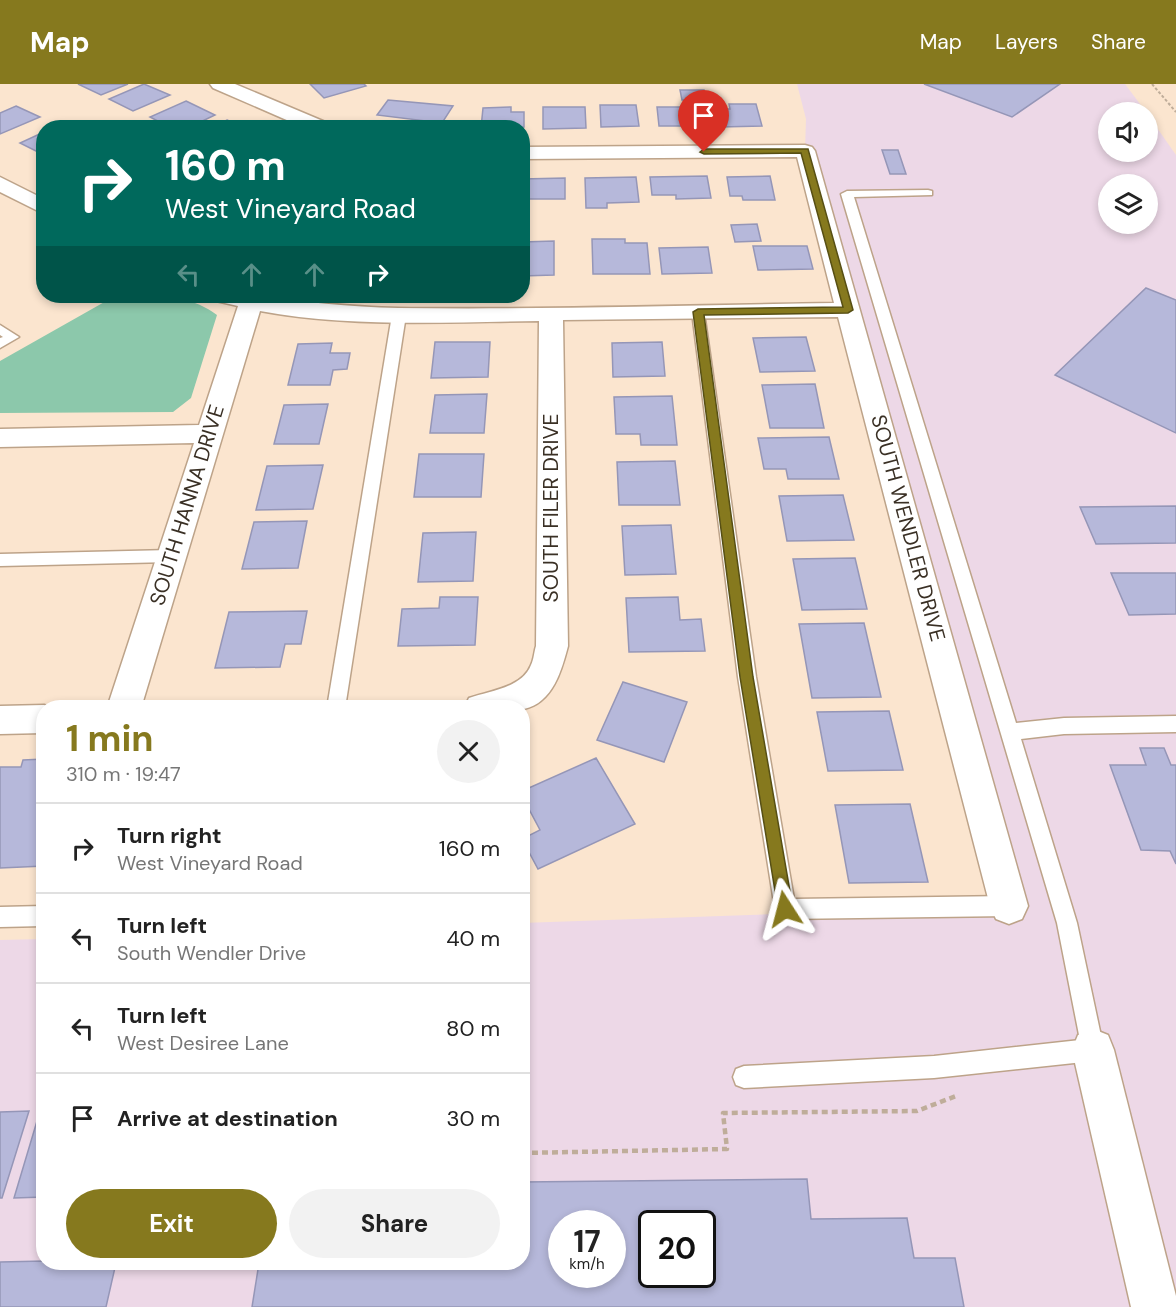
<!DOCTYPE html>
<meta charset="utf-8">
<style>
:root{--surface:#fff;--page:#f2f2f2;--text:#222;--muted:#767676;--line:#e0e0e0;--accent:#86791e}
body{margin:0;font-family:"DM Sans",sans-serif;background:var(--page);color:var(--text);height:100vh;display:flex;flex-direction:column;font-size:22px;white-space:nowrap}
*{box-sizing:border-box;margin:0}
p{font-size:20px;color:var(--muted)}
.icon{flex:none;width:33px;height:33px;fill:none;stroke:currentColor;stroke-width:2;stroke-linecap:round;stroke-linejoin:round}
.map{position:relative;flex:1;overflow:hidden}
.details{position:absolute;left:36px;top:616px;width:494px;height:570px;display:flex;flex-direction:column;background:var(--surface);border-radius:24px;box-shadow:0 3px 9px #0003}
.details>*{flex:none}
.guide{position:absolute;left:36px;top:36px;width:494px;height:183px;border-radius:24px;box-shadow:0 3px 9px #0003;background:#00695c;color:#fff;overflow:hidden}
.fabs{position:absolute;left:1098px;top:18px;display:grid;gap:12px}
.fabs a{display:grid;place-items:center;width:60px;height:60px;border-radius:50%;background:var(--surface);box-shadow:0 3px 9px #0003;font-size:30px}
.speed{position:absolute;left:548px;top:1126px;display:flex;gap:12px;font-size:30px;font-weight:700;text-align:center}
.speed>*{display:grid;place-content:center;width:78px;height:78px;border-radius:50%;background:var(--surface);box-shadow:0 3px 9px #0003;line-height:1}
.speed small{font-size:15px;font-weight:400}
.speed .limit{border:3px solid #111;border-radius:9px;background:#fff;color:#111}
.pin{position:absolute;display:grid;place-items:center;width:51px;height:51px;color:#fff;margin:-62px -26px;border-radius:50% 50% 50% 0;rotate:-45deg;box-shadow:0 0 6px #0007}
.pin .icon{rotate:45deg}
.me{position:absolute;width:66px;margin:-33px;rotate:351deg;stroke-linejoin:round;filter:drop-shadow(0 0 4px #0008)}
.turn{display:flex;align-items:center;gap:21px;height:126px;padding:0 30px;font-size:27px}
.turn .icon{width:78px;height:78px;stroke-width:2.5}
.turn b{display:block;font-size:42px;line-height:51px}
.lanes{display:flex;align-items:center;height:57px;padding:0 30px;background:#0003;justify-content:center;gap:30px;direction:ltr}
.lanes .off{opacity:.35}
.round{display:grid;place-items:center;flex:none;width:63px;height:63px;border-radius:32px;background:var(--page)}
.summary{display:flex;align-items:center;justify-content:space-between;height:102px;padding:0 30px}
h1{font-size:36px;font-weight:700;line-height:45px;color:var(--accent)}
.action{display:flex;gap:12px;margin-top:auto;padding:12px 30px}
.action a{flex:1;height:69px;border-radius:36px;background:var(--accent);color:#fff;font-size:24px;font-weight:700;line-height:69px;text-align:center}
.action a+a{background:var(--page);color:var(--text)}
ul{padding:0;list-style:none}
li{display:flex;align-items:center;gap:18px;height:90px;padding:0 30px;border-top:2px solid var(--line)}
li div{flex:1}
li b{display:block;font-size:22px}
li em{font-style:normal}
header{display:flex;align-items:center;gap:36px;box-sizing:border-box;height:84px;padding:0 30px;background:var(--accent);color:#fff}
header strong{font-size:28px}
nav{display:flex;gap:33px;margin-inline-start:auto;font-size:21px}
.map>svg:first-child{display:block}
.commercial{fill:#edd8e7;fill-rule:evenodd}
.green{fill:#8cc8ab}
.building{fill:#b6b8da;stroke:#9596b7;stroke-width:1.5;fill-rule:evenodd}
.lines{fill:none;stroke-linecap:round;stroke-linejoin:round}
.service-casing{stroke:#bda389;stroke-width:3}
.minor-casing{stroke:#bda389;stroke-width:3}
.path-far1{stroke:#bfad9a;stroke-width:2;stroke-dasharray:3 2;stroke-linecap:butt}
.path{stroke:#bfad9a;stroke-width:4.5;stroke-dasharray:6 4;stroke-linecap:butt}
.service{fill:#fff;fill-rule:evenodd}
.minor{fill:#fff;fill-rule:evenodd}
.route{fill:#86791e;stroke:#574f14;stroke-width:1.5}
.labels{text-anchor:middle;dominant-baseline:central;stroke-width:4.5;stroke-linejoin:round;paint-order:stroke}
.street-label{font-size:21px;fill:#3a3025;stroke:#fff}
</style>
<header>
<strong>Map</strong>
<nav><a>Map</a><a>Layers</a><a>Share</a></nav>
</header>
<div class="map">
<svg width="1176" height="1223" viewBox="0 0 1176 1223">
<rect width="100%" height="100%" fill="#fbe5cf"/>
<path class="commercial" d="M797,0H1125L1146,28H1108V68H1148V31L1176,71V1223H0V856L43,855L44,1179H522V839L1008,822L805,67L806,35ZM1108,100H1148V140H1108ZM561,1140H612V1191H561ZM651,1140H702V1191H651Z"/>
<path class="green" d="M115,212C150,212 187,208 217,231L191,314L173,328L0,329V277Z"/>
<g class="building">
<polygon points="78,0 128,0 101,11"/>
<polygon points="144,0 170,11 133,27 109,15"/>
<polygon points="310,0 364,0 366,2 324,14"/>
<polygon points="924,0 1060,0 1012,33"/>
<polygon points="680,6 704,6 706,16 682,16"/>
<polygon points="388,16 453,22 442,39 377,31"/>
<polygon points="186,17 215,31 188,44 171,44 150,33"/>
<polygon points="729,20 756,20 762,42 720,43 717,25 730,25"/>
<polygon points="600,21 636,21 639,42 601,43"/>
<polygon points="16,22 40,33 0,50 0,29"/>
<polygon points="511,23 511,28 524,28 524,43 481,44 483,24"/>
<polygon points="543,23 585,23 586,44 543,45"/>
<polygon points="657,23 697,23 700,42 659,42"/>
<polygon points="227,36 245,44 211,44"/>
<polygon points="44,48 44,71 20,59"/>
<polygon points="882,66 898,66 906,90 890,90"/>
<polygon points="707,92 711,114 676,115 676,111 652,111 650,93"/>
<polygon points="770,92 775,116 743,116 742,112 730,112 727,93"/>
<polygon points="636,93 639,118 607,119 607,124 586,124 585,94"/>
<polygon points="565,94 565,115 522,115 522,95"/>
<polygon points="757,140 761,157 735,158 731,141"/>
<polygon points="592,155 625,155 625,159 647,159 650,190 593,190"/>
<polygon points="554,157 554,191 522,192 522,158"/>
<polygon points="753,162 807,162 813,185 758,186"/>
<polygon points="708,163 712,189 662,190 659,164"/>
<polygon points="1146,204 1176,216 1176,349 1055,291"/>
<polygon points="806,253 815,287 760,288 753,254"/>
<polygon points="435,258 490,258 488,293 431,294"/>
<polygon points="662,258 665,292 613,293 612,259"/>
<polygon points="332,259 330,269 350,269 347,285 333,286 330,301 288,301 298,260"/>
<polygon points="815,300 824,344 770,344 762,301"/>
<polygon points="487,310 484,349 430,349 435,311"/>
<polygon points="672,312 677,361 641,361 640,350 616,350 614,313"/>
<polygon points="328,320 319,360 274,360 284,321"/>
<polygon points="829,353 839,395 788,395 786,385 764,385 758,354"/>
<polygon points="419,370 484,370 481,413 414,413"/>
<polygon points="675,377 680,421 619,421 617,378"/>
<polygon points="323,381 313,425 256,426 267,382"/>
<polygon points="843,411 854,456 787,457 779,412"/>
<polygon points="1176,422 1176,459 1096,460 1080,423"/>
<polygon points="307,437 298,484 242,485 254,438"/>
<polygon points="671,441 676,490 625,491 622,442"/>
<polygon points="476,448 473,497 418,498 423,449"/>
<polygon points="855,474 867,525 802,526 793,475"/>
<polygon points="1111,489 1176,489 1176,530 1129,531"/>
<polygon points="440,513 478,513 475,561 398,562 402,525 439,524"/>
<polygon points="678,513 680,536 701,535 705,567 629,568 626,514"/>
<polygon points="307,527 301,560 285,560 280,583 215,584 229,528"/>
<polygon points="864,539 881,613 812,614 799,540"/>
<polygon points="623,598 687,618 664,678 597,656"/>
<polygon points="889,627 903,686 828,687 817,628"/>
<polygon points="1140,664 1164,664 1171,681 1176,681 1176,780 1170,767 1141,766 1110,681 1146,681"/>
<polygon points="596,674 635,740 538,785 522,755 540,746 522,712 522,707"/>
<polygon points="44,675 44,782 0,784 0,683 21,683 23,676"/>
<polygon points="910,720 928,798 849,799 835,721"/>
<polygon points="29,1027 2,1114 0,1114 0,1028"/>
<polygon points="40,1027 44,1027 44,1113 14,1114"/>
<path d="M807,1095L811,1135L907,1134L914,1174H955L964,1223H252L259,1179H522V1098ZM561,1140H612V1191H561ZM651,1140H702V1191H651Z"/>
<polygon points="44,1177 44,1179 116,1179 106,1223 0,1223 0,1178"/>
</g>
<g class="lines">
<defs>
<g id="service">
<polygon points="928,106 932,107 932,111 854,113 1016,639 1064,634 1176,632 1176,648 1064,650 1021,655 1077,839 1104,966 1101,974 1093,977 934,994 744,1004 736,1001 733,993 736,985 744,982 934,972 1080,956 1057,839 841,110 847,107"/>
<polygon points="698,224 704,228 756,593 794,815 1009,812 1016,815 1019,822 1016,829 1009,832 785,835 778,832 775,825 738,593 692,228"/>
<polygon points="399,227 406,231 345,624 327,624 392,231"/>
<polygon points="0,241 19,253 0,264 0,254 3,253 0,251"/>
<polygon points="171,466 177,468 179,472 177,476 171,478 0,482 0,470"/>
<polygon points="44,822 44,842 0,843 0,823"/>
</g>
<g id="minor">
<polygon points="210,0 235,0 330,40 332,44 305,44 213,4"/>
<path d="M805,61L812,63L815,67L1028,822L1022,835L1009,840L996,835L990,822L838,233L563,236L568,562C562,585 553,619 524,625C511,627 482,624 464,624L469,614C489,607 522,604 531,581C534,575 534,568 536,562L539,237C447,238 352,244 260,227L141,624H107L194,359L0,363V345L199,341L238,222L216,217L213,212C275,212 336,223 398,224C543,226 689,221 834,219L797,73L522,75V63Z"/>
<polygon points="0,93 44,115 44,130 0,108"/>
<polygon points="44,621 53,624 44,624 44,649 0,650 0,622"/>
<polygon points="1093,945 1108,951 1114,966 1176,1212 1176,1223 1131,1223 1072,966 1078,951"/>
</g>
</defs>
<use href="#service" class="service-casing"/>
<use href="#minor" class="minor-casing"/>
<polyline class="path-far1" points="1152,0 1176,28"/>
<polyline class="path" points="522,1069 727,1065 723,1029 917,1027 956,1012"/>
<use href="#service" class="service"/>
<use href="#minor" class="minor"/>
</g>
<polygon class="route" points="808,65 853,226 848,229 704,231 753,593 793,825 791,830 785,832 780,830 778,825 740,593 693,228 698,225 843,223 801,69 704,70 700,68 704,65"/>
<g class="labels">
<g class="street-label">
<text transform="translate(187 421) rotate(-73)">SOUTH HANNA DRIVE</text>
<text transform="translate(551 424) rotate(-90)">SOUTH FILER DRIVE</text>
<text transform="translate(908 444) rotate(75)">SOUTH WENDLER DRIVE</text>
</g>
</g>
</svg>
<div class="fabs">
<a><svg class="icon" aria-label="sound" viewBox="0 0 24 24"><path d="M4 9h4l5-4v14l-5-4H4zM17 9q2 3 0 6"/></svg></a>
<a><svg class="icon" aria-label="layers" viewBox="0 0 24 24"><path d="M12 4l9 5-9 5-9-5zM3 14l9 5 9-5"/></svg></a>
</div>
<div class="speed"><div>17<small>km/h</small></div><div class="limit">20</div></div>
<div class="pin" style="left:704px;top:68px;background:#d93025"><svg class="icon" aria-label="arrive" viewBox="0 0 24 24"><path d="M6 21V4h12l-3 4 3 4H6"/></svg></div>
<svg class="me" style="left:785px;top:825px" viewBox="-20 -20 40 40"><path d="M0-17L14 15 0 8-14 15z" fill="#86791e" stroke="#fff" stroke-width="4"/></svg>
<div class="guide">
<div class="turn"><svg class="icon" aria-label="right" viewBox="0 0 24 24"><path d="M7 20v-9h11M14 6l5 5-5 5"/></svg><div><b>160 m</b>West Vineyard Road</div></div>
<div class="lanes"><svg class="icon off" aria-label="left" viewBox="0 0 24 24"><path d="M17 20v-9H6M10 6l-5 5 5 5"/></svg><svg class="icon off" aria-label="ahead" viewBox="0 0 24 24"><path d="M12 20V5M6 11l6-6 6 6"/></svg><svg class="icon off" aria-label="ahead" viewBox="0 0 24 24"><path d="M12 20V5M6 11l6-6 6 6"/></svg><svg class="icon" aria-label="right" viewBox="0 0 24 24"><path d="M7 20v-9h11M14 6l5 5-5 5"/></svg></div>
</div>
<section class="details">
<div class="summary"><div><h1>1 min</h1><p>310 m · 19:47</p></div><a class="round"><svg class="icon" aria-label="close" viewBox="0 0 24 24"><path d="M6 6l12 12M18 6L6 18"/></svg></a></div>
<ul>
<li><svg class="icon" aria-label="right" viewBox="0 0 24 24"><path d="M7 20v-9h11M14 6l5 5-5 5"/></svg><div><b>Turn right</b><p>West Vineyard Road</p></div><em>160 m</em></li>
<li><svg class="icon" aria-label="left" viewBox="0 0 24 24"><path d="M17 20v-9H6M10 6l-5 5 5 5"/></svg><div><b>Turn left</b><p>South Wendler Drive</p></div><em>40 m</em></li>
<li><svg class="icon" aria-label="left" viewBox="0 0 24 24"><path d="M17 20v-9H6M10 6l-5 5 5 5"/></svg><div><b>Turn left</b><p>West Desiree Lane</p></div><em>80 m</em></li>
<li><svg class="icon" aria-label="arrive" viewBox="0 0 24 24"><path d="M6 21V4h12l-3 4 3 4H6"/></svg><div><b>Arrive at destination</b></div><em>30 m</em></li>
</ul>
<div class="action"><a>Exit</a><a>Share</a></div>
</section>
</div>
